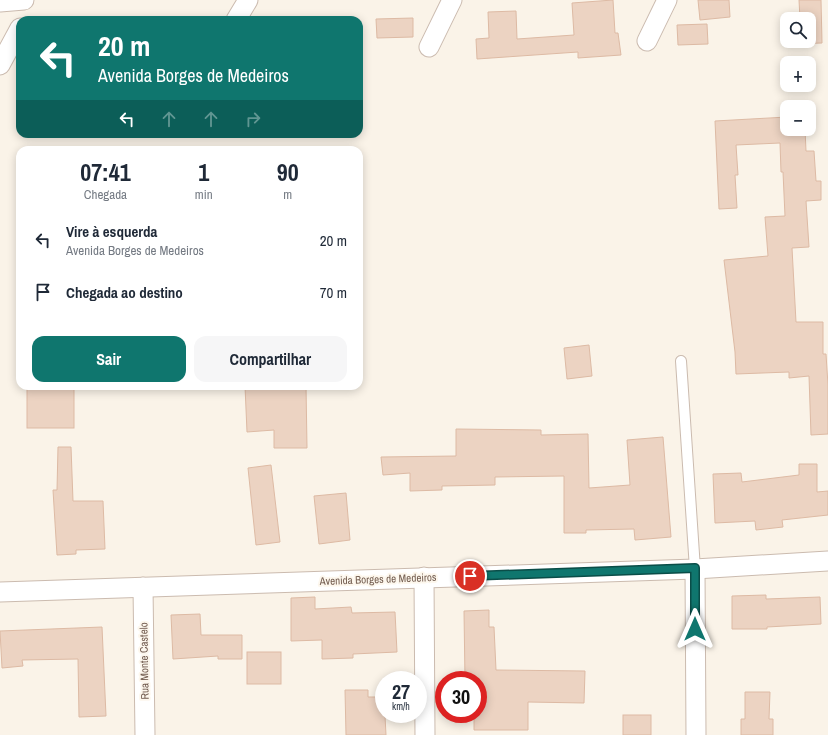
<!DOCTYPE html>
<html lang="pt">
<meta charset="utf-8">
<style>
:root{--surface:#fff;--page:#f6f6f7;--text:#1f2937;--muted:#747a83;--accent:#0f766e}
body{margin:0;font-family:"Archivo Narrow",sans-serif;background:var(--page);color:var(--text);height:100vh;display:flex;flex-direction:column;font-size:15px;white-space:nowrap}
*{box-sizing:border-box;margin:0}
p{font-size:13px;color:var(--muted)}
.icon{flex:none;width:22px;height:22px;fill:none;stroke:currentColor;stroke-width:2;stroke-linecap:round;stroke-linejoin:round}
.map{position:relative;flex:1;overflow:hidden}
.details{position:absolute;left:16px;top:146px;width:347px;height:244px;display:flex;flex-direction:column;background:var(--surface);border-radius:12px;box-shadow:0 2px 10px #0003}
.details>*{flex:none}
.hud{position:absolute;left:16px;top:16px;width:347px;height:122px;border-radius:12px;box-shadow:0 2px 10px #0003;background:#0f766e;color:#fff;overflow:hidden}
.fabs{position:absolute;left:780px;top:12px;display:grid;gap:8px}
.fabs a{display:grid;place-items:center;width:36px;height:36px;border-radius:8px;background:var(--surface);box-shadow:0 2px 10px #0003;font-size:20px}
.speed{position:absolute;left:375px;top:671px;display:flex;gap:8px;font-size:20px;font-weight:700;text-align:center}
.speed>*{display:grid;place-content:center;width:52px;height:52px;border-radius:50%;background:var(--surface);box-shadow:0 2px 10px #0003;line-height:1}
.speed small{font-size:10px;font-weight:400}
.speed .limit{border:6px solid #d22;background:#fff;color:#111}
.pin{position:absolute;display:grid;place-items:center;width:34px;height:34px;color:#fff;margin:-17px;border:2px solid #fff;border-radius:50%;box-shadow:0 1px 4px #0007}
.me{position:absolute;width:44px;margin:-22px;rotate:0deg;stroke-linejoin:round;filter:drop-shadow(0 0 3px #0008)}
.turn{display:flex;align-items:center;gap:14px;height:84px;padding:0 16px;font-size:18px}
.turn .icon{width:52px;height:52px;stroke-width:2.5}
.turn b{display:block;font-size:28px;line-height:34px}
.lanes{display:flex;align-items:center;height:38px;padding:0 16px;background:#0003;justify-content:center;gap:20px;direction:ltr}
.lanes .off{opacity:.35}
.eta{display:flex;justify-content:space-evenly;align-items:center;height:68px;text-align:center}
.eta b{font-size:24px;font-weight:700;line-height:28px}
.action{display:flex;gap:8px;margin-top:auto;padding:8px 16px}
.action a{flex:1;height:46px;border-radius:12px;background:var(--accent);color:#fff;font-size:16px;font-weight:700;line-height:46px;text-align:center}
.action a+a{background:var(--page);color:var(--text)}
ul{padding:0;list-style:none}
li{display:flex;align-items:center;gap:12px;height:52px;padding:0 16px}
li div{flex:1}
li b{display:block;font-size:15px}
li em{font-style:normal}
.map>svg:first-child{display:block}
.building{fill:#ecd3c2;stroke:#ddbaa4}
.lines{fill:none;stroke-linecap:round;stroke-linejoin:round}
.service-casing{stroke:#cbbbaf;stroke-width:12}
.minor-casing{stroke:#cbbbaf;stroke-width:21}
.service{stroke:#fff;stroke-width:10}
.minor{stroke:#fff;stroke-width:19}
.route-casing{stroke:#0a4d48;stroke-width:10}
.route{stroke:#0f766e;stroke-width:7}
.labels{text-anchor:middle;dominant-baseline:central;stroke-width:4;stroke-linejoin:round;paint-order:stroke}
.street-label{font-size:11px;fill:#715b4e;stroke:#fdf7ed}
</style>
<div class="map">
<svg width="828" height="735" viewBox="0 0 828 735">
<rect width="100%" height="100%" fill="#faf3e8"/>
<g class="building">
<polygon points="613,0 615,33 618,33 621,55 578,58 578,52 477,59 476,39 489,38 488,12 516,11 517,39 574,35 572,3"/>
<polygon points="698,0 729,0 730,17 700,20"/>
<polygon points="799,0 821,0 822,43 786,44 785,22 787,22 787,41 809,41 809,19 800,19"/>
<polygon points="413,18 413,37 377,38 376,19"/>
<polygon points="707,24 708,44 678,45 677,25"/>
<polygon points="787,117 787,129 805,129 806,151 814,151 816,181 821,181 821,200 806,201 809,247 792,248 796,322 823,322 823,354 826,354 828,385 828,434 811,435 809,376 789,378 789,372 736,374 735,352 724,260 768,256 765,217 785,216 783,172 781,172 780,143 736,145 738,175 735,175 737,208 719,209 715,121"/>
<polygon points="589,345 592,376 567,379 564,348"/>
<rect x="27" y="386" width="47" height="42"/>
<polygon points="245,386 306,386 307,448 274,448 274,430 247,432"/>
<polygon points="456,429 541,430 541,435 588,434 589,488 630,485 627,440 663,437 671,537 635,540 634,529 586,530 586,533 564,533 564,476 495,477 495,485 442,486 442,490 410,491 410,473 383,475 381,457 456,456"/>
<polygon points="58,447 71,447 73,501 103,501 105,549 76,550 76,554 57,555 53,490 57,490"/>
<polygon points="799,464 817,464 817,492 828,491 828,515 782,520 783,527 756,530 755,521 715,523 713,474 741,473 742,482 799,475"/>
<polygon points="271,465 280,542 256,545 248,468"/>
<polygon points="346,493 350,540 319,544 314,496"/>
<polygon points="766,595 766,599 820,597 821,624 767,627 767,629 732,629 732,596"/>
<polygon points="315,597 315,609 351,607 352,613 395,612 397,652 353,654 353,658 322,659 322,640 291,641 291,598"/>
<polygon points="489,610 489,627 494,627 496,670 585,671 584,703 528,702 528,730 474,730 474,714 478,714 478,680 465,680 464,611"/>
<polygon points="200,614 201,635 242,635 242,659 218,659 218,656 173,659 171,615"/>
<polygon points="102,627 106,716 79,717 78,659 22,660 23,666 2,668 0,631"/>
<rect x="247" y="652" width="34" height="32"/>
<polygon points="345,690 368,690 368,697 384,697 386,735 346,735"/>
<polygon points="745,692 770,692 769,719 773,719 773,735 741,735 741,719 745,719"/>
<rect x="623" y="715" width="28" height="20"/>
</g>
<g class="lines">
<defs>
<polyline id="service" points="681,361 695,569"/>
<g id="minor">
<polyline points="0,2 24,0"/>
<polyline points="236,20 248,0"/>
<polyline points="647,41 667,0"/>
<polyline points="429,47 452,0"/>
<polyline points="0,65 20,28"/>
<polyline points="695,569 696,735"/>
<polyline points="424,577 425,735"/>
<polyline points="143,587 145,735"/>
<polyline points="0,592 695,569 828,561"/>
</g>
</defs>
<use href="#service" class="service-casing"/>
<use href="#minor" class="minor-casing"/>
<use href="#service" class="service"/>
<use href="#minor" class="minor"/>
</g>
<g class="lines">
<defs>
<polyline id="route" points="470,576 695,568 695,629"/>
</defs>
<use href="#route" class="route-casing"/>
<use href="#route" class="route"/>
</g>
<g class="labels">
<g class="street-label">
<text transform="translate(378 579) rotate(-2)">Avenida Borges de Medeiros</text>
<text transform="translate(144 661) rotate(-91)">Rua Monte Castelo</text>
</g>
</g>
</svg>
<div class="fabs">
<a><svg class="icon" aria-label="search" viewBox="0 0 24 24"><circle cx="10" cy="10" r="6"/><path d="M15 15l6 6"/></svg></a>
<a>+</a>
<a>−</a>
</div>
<div class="speed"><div>27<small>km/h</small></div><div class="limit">30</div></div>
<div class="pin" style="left:470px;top:576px;background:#d93025"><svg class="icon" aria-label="arrive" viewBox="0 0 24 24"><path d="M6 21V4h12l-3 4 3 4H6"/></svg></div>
<svg class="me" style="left:695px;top:629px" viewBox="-20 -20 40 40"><path d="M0-17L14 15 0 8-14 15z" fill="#0f766e" stroke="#fff" stroke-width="4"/></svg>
<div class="hud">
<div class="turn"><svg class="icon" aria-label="left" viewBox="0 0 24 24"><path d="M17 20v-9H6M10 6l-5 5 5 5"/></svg><div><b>20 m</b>Avenida Borges de Medeiros</div></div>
<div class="lanes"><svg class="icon" aria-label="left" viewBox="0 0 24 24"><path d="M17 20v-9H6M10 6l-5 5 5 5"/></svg><svg class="icon off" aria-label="ahead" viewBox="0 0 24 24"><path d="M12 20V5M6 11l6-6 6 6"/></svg><svg class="icon off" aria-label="ahead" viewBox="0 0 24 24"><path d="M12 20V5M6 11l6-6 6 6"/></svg><svg class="icon off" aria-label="right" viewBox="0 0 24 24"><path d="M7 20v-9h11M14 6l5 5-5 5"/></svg></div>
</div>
<section class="details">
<div class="eta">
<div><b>07:41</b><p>Chegada</p></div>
<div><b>1</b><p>min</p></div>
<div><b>90</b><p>m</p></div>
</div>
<ul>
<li><svg class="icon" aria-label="left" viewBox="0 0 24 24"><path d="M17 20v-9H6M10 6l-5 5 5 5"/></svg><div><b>Vire à esquerda</b><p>Avenida Borges de Medeiros</p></div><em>20 m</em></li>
<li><svg class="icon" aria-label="arrive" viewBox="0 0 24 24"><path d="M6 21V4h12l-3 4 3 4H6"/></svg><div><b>Chegada ao destino</b></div><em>70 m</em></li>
</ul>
<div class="action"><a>Sair</a><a>Compartilhar</a></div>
</section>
</div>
